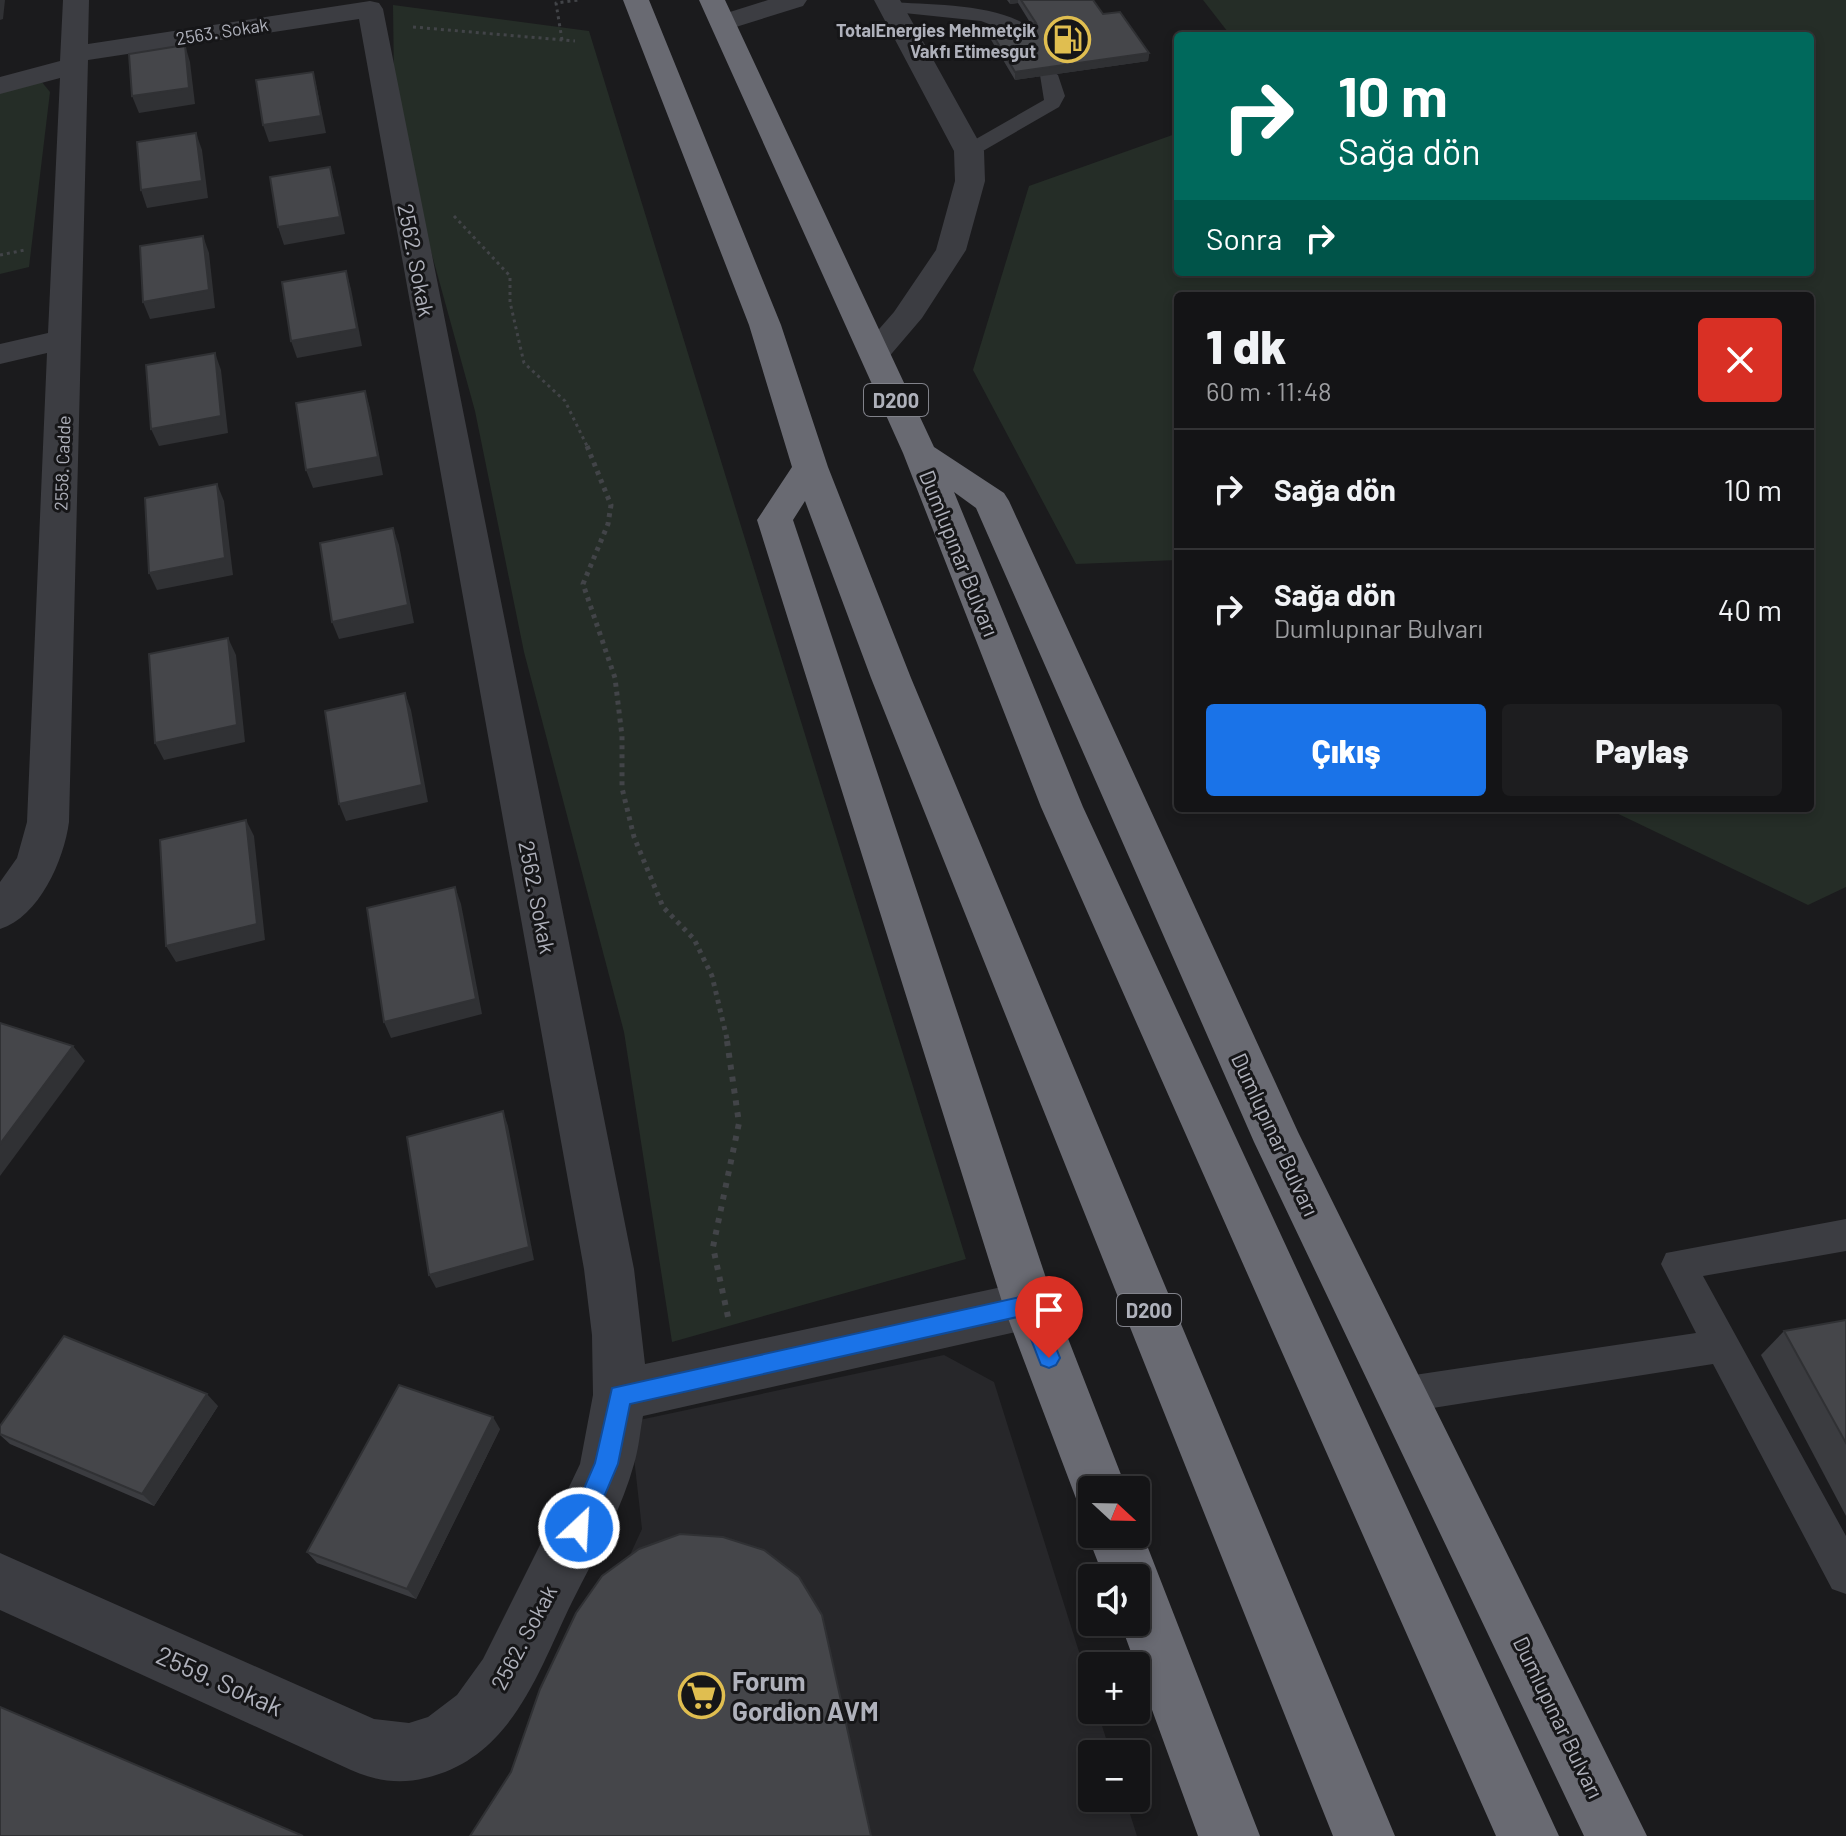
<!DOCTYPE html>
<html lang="tr">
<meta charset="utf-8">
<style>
:root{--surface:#141416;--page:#1d1d1f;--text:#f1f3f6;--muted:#9d9ea1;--line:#333335;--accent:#1a73e8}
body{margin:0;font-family:Barlow,sans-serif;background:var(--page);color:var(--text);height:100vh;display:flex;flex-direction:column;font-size:30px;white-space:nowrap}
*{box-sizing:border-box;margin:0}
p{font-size:26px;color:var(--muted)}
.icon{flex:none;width:44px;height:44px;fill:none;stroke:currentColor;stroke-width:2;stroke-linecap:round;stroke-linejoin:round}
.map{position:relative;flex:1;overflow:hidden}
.panel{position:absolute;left:1174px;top:292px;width:640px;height:520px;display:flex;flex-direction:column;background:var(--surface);border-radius:8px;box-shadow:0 4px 12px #0003,0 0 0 2px var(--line)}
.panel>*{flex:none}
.hud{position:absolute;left:1174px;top:32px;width:640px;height:244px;border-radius:8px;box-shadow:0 4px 12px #0003,0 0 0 2px var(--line);background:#00695c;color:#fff;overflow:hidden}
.needle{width:52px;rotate:112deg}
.controls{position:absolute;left:1078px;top:1476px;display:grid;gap:16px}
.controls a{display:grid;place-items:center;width:72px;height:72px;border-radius:8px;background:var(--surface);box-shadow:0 4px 12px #0003,0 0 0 2px var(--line);font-size:40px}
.pin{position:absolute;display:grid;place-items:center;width:68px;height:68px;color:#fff;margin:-82px -34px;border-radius:50% 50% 50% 0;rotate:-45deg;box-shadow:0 0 8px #0007}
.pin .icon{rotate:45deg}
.me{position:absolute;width:88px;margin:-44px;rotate:25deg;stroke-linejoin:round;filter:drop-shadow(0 0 6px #0008)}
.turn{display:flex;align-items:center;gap:28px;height:168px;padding:0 32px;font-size:36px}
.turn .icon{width:104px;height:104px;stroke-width:2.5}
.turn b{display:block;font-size:56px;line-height:68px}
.then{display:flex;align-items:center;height:76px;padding:0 32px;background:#0003;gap:16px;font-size:30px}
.round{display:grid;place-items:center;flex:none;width:84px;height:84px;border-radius:8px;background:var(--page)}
.head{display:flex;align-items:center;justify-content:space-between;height:136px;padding:0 32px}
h1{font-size:48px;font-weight:800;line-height:60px}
.primary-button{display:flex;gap:16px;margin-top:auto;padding:16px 32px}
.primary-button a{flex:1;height:92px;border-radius:8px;background:var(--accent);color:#fff;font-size:32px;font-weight:800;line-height:92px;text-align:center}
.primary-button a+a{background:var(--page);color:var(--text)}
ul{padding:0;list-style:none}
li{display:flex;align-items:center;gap:24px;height:120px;padding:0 32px;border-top:2px solid var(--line)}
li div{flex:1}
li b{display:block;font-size:30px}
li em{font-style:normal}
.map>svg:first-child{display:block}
.built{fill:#27272a}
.green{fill:#252d27}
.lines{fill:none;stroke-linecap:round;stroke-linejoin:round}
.path-far2{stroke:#424448;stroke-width:3;stroke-dasharray:3 4;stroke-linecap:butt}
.path-far1{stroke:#424448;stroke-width:5;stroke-dasharray:4 5;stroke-linecap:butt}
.path{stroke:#424448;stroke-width:6;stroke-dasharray:5 7;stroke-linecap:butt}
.lane{fill:#3c3d42;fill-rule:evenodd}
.street{fill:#3c3d42;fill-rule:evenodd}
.highway{fill:#696a72;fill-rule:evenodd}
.wall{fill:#3b3c40}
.shaded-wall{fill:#303134}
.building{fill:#45464a;stroke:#303134;stroke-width:2}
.route{fill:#1a73e8;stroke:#114b97;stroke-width:2}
.labels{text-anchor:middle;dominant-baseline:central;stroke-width:6;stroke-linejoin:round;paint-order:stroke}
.far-poi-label{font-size:18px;font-weight:bold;fill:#afb1bb;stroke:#161618;text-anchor:end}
.far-street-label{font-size:18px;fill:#afb1bb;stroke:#161618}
.shield{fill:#161618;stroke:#81828a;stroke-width:2}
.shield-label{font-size:20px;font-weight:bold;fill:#afb1bb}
.street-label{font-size:22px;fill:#afb1bb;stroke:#161618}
.near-street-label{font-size:26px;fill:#afb1bb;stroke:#161618}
.near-poi-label{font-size:26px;font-weight:bold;fill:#afb1bb;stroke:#161618;text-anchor:start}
</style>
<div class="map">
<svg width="1846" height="1836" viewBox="0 0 1846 1836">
<rect width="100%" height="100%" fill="#1b1b1d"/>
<polygon class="built" points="944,1355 994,1382 1092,1693 1092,1710 1097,1710 1111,1754 1092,1754 1092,1798 1125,1798 1137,1836 500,1836 642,1529 630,1422"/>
<g class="green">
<polygon points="1203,0 1846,0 1846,887 1808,905 1606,808 1810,808 1810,296 1178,296 1178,560 1076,564 973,370 1029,186 1178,133 1178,272 1810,272 1810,36 1231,36"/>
<polygon points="393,5 589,31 966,1259 672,1342 624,1032 524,652 475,411 421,215 394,81"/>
<polygon points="41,81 50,92 29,267 0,274 0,93"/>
</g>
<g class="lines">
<g class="path-far2">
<polyline points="413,27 575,41"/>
<polyline points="562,40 556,3 579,0"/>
<polyline points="454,216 510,276 510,302 524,363 565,401 588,448"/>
<polyline points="0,255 25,250"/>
</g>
<polyline class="path-far1" points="587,446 611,505 608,524 583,584 615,678 622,736 622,788 634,837 663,907 694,939 712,976 728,1043"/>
<polyline class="path" points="727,1041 739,1123 713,1247 728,1317"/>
<g class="lane">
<path d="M891,2C929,5 1009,3 1035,33L1026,38L981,21L885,11L882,7L885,3Z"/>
<polygon points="1049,69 1058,75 1065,96 1059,107 976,155 962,155 959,151 962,147 1044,100 1040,75"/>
<polygon points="1846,1219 1846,1251 1703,1276 1846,1536 1846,1594 1832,1589 1713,1364 1401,1413 1388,1407 1383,1395 1388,1383 1401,1377 1696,1333 1661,1264 1666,1253"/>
</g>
<g class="street">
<path d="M63,0H89L88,44L370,1L379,3L383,9L634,1269L645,1364L1029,1281L1047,1288L1055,1305L1047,1322L1029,1329L643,1416C640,1431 639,1448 634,1464C621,1512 594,1558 572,1602C539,1670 513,1753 433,1776C403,1785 379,1782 351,1770L0,1610V1553L374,1719L409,1723L428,1717L457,1695L483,1659L571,1483L580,1464L593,1395L592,1335L584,1269L359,19L88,60L69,822C64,860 39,917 0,929V882L17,858L27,822L47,353L0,364V344L48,333L60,78L0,94V77L60,61Z"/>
<polygon points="768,0 807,0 803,6 723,31 714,29 710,23 714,17"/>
<polygon points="874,0 900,0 984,151 985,181 966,250 922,318 887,359 875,362 863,359 859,352 894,312 936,250 955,181 954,151"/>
</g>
<g class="highway">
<polygon points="623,0 649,0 781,325 828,467 911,678 1395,1836 1333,1836 871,678 805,501 793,520 1055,1305 1127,1490 1092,1490 1092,1515 1080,1509 1003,1305 757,520 792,467 749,325"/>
<polygon points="699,0 725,0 934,447 1004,493 1009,501 1298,1132 1647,1836 1584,1836 1254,1142 976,508 954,492 1083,807 1559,1836 1496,1836 1041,807 903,453"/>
<polygon points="1136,1517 1260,1836 1198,1836 1120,1622 1136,1622 1136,1578 1104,1578 1087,1534 1092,1522 1092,1534 1136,1534"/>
</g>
</g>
<g class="wall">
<polygon points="1007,0 1093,0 1103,14 1149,53 1148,61 1015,80 990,38 990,30 1031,24 1018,3 1010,4"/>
<polygon points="1846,1320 1846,1516 1761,1355 1784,1331"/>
<polygon points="218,1406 154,1506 10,1444 0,1435 0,1426"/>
<polygon points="500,1429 416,1599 317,1563 307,1552"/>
</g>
<g class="shaded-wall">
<polygon points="0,0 5,0 3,19 0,20"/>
<polygon points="1010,0 1018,0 1018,3 1010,4"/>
<polygon points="185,45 190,62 195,104 139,113 132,96"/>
<polygon points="1149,53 1148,61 1015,80 1015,72"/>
<polygon points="313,72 317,89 326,133 269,142 263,125"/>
<polygon points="196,133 202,150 208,198 147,208 141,190"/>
<polygon points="330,167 335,184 345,234 284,245 278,227"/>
<polygon points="203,236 209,253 215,308 150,319 143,302"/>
<polygon points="346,271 351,289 362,346 297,358 291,341"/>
<polygon points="215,353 221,370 228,433 159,446 151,429"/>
<polygon points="365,391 370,408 383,475 313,488 306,470"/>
<polygon points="217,484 224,501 233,575 157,590 149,573"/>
<polygon points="393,528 399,545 414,623 339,639 332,622"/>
<polygon points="228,638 236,655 245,742 164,760 155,743"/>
<polygon points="405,693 411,710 428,802 346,821 339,804"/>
<polygon points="246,820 254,836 265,940 176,962 166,946"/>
<polygon points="455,887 461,904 482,1014 391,1038 384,1022"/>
<polygon points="73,1046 85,1061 0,1176 0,1144"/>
<polygon points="503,1111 508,1126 534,1260 436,1288 429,1275"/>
<polygon points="207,1394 218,1406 154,1506 142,1494"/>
<polygon points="493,1417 500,1429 416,1599 407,1589"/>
</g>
<g class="building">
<polygon points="1021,0 1093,0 1103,14 1120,12 1149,53 1015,72 990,30 1036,23"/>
<polygon points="185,45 189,88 132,96 129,54"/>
<polygon points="313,72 321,116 263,125 256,80"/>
<polygon points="196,133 202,181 141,190 137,142"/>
<polygon points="330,167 340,217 278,227 270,177"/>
<polygon points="203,236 209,290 143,302 140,246"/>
<polygon points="346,271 357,329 291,341 282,282"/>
<polygon points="215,353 221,416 151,429 146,365"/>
<polygon points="365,391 378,457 306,470 296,403"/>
<polygon points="217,484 225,558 149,573 145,498"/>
<polygon points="393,528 408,605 332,622 320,543"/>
<polygon points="228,638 237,725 155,743 149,654"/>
<polygon points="405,693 422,785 339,804 325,711"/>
<polygon points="246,820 257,924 166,946 160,840"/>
<polygon points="455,887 476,999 384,1022 367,908"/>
<polygon points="0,1023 73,1046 0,1144"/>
<polygon points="503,1111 529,1247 429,1275 407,1137"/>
<polygon points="1846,1320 1846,1443 1784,1331"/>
<polygon points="64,1336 207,1394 142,1494 0,1434 0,1426"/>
<polygon points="399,1385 493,1417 407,1589 307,1552"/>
<polygon points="680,1534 723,1537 764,1550 799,1577 822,1615 871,1836 470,1836 511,1772 540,1689 576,1613 602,1576 639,1549"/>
<polygon points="0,1707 303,1836 0,1836"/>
</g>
<polygon class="route" points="1029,1295 1036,1298 1060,1358 1056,1365 1049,1368 1041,1365 1022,1316 630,1404 618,1464 587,1537 579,1540 570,1537 567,1528 595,1463 612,1388"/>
<defs>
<symbol id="fuel-ring" viewBox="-11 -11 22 22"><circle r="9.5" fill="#161618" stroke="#e0be50" stroke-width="1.5"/><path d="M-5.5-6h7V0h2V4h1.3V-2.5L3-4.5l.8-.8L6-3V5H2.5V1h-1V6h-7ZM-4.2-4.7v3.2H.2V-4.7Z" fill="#e0be50"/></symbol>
<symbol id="supermarket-ring" viewBox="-11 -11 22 22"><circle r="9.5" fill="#161618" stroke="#e0be50" stroke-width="1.5"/><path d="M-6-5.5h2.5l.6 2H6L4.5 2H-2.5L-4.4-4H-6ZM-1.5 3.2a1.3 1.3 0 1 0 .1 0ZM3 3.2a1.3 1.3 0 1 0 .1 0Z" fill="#e0be50"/></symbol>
</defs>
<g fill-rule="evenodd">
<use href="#fuel-ring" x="1042" y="14" width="51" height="51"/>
<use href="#supermarket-ring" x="676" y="1670" width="51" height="51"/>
</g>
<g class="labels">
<g class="far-poi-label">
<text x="1036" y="30">TotalEnergies Mehmetçik<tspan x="1036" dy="21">Vakfı Etimesgut</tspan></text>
</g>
<g class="far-street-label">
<text transform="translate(222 31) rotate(-9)">2563. Sokak</text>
<text transform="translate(62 463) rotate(-88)">2558. Cadde</text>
</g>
<g class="shield">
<rect x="864" y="384" width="64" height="32" rx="6"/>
<rect x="1117" y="1294" width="64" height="32" rx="6"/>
</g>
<g class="shield-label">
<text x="896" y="400">D200</text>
<text x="1149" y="1310">D200</text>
</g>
<g class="street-label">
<text transform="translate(417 260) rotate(79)">2562. Sokak</text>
<text transform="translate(960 553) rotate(68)">Dumlupınar Bulvarı</text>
<text transform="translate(538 897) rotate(79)">2562. Sokak</text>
<text transform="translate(1276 1134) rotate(65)">Dumlupınar Bulvarı</text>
<text transform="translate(523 1637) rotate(-62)">2562. Sokak</text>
<text transform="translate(1559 1717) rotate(64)">Dumlupınar Bulvarı</text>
</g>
<g class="near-street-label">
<text transform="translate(220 1680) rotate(24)">2559. Sokak</text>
</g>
<g class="near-poi-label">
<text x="732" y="1680">Forum<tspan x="732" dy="30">Gordion AVM</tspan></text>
</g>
</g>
</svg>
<div class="controls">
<a><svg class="needle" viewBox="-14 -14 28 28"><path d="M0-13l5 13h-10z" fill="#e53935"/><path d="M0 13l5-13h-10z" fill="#9d9ea1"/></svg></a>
<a><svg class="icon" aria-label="sound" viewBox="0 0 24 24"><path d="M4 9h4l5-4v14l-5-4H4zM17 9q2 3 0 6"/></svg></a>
<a>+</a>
<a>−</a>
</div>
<div class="pin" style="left:1049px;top:1358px;background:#d93025"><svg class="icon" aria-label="arrive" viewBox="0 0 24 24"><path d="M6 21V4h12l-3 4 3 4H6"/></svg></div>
<svg class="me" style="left:579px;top:1528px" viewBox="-20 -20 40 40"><circle r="17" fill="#1a73e8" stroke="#fff" stroke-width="3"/><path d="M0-11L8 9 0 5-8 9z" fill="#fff"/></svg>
<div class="hud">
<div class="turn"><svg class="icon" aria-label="right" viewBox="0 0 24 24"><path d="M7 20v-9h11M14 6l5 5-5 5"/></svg><div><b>10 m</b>Sağa dön</div></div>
<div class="then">Sonra<svg class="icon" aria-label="right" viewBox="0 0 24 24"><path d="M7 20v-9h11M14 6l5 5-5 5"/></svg></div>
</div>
<section class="panel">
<div class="head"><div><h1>1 dk</h1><p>60 m · 11:48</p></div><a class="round" style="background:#d93025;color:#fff"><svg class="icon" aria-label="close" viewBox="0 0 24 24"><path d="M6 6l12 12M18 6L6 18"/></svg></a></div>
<ul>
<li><svg class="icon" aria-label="right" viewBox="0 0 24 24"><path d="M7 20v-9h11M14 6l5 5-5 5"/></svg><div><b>Sağa dön</b></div><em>10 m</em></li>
<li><svg class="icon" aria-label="right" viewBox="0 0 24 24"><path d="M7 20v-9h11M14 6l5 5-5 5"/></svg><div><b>Sağa dön</b><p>Dumlupınar Bulvarı</p></div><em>40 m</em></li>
</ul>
<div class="primary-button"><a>Çıkış</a><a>Paylaş</a></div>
</section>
</div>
